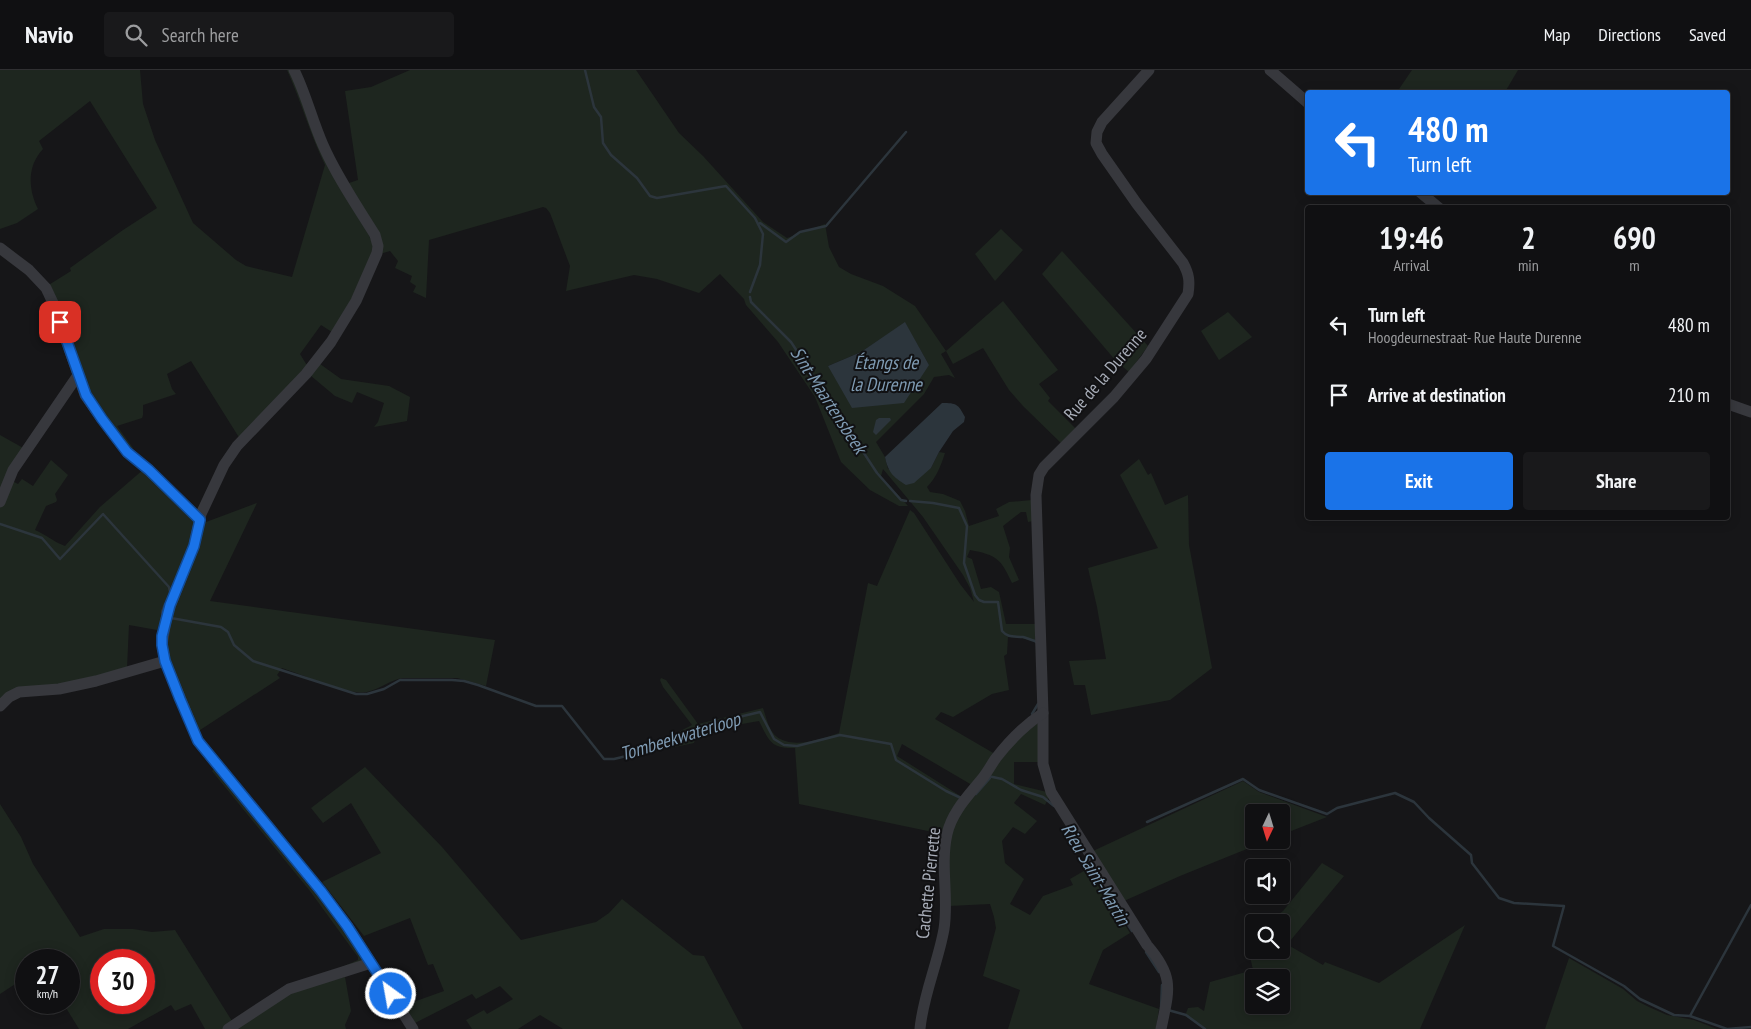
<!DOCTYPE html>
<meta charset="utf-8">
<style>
:root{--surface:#101012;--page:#19191b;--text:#f1f3f6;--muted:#9c9d9f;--line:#303032;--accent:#1a73e8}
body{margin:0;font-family:"PT Sans Narrow",sans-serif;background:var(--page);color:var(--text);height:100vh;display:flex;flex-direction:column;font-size:19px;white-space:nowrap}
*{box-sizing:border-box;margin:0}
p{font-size:16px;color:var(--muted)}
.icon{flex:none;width:28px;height:28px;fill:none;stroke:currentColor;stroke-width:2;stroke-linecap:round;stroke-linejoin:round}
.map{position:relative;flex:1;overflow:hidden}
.panel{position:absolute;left:1305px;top:135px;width:425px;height:315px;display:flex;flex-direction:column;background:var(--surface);border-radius:5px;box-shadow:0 2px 12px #0003,0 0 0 1px var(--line)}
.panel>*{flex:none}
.banner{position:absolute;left:1305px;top:20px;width:425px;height:105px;border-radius:5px;box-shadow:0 2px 12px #0003,0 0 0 1px var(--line);background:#1a73e8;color:#fff;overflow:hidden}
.needle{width:32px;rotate:184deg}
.tools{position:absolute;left:1245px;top:734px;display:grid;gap:10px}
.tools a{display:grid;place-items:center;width:45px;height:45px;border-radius:5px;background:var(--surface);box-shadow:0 2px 12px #0003,0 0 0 1px var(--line);font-size:25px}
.speed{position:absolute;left:15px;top:879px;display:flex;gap:10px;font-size:25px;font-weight:700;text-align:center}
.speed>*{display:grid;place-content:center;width:65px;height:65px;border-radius:50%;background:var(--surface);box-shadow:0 2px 12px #0003,0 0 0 1px var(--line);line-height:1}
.speed small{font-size:12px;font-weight:400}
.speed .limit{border:8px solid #d22;background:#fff;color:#111}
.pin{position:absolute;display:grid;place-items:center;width:42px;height:42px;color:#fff;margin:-21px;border-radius:10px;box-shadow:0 2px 8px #0006}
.me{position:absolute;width:55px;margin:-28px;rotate:328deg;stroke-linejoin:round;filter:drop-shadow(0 0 4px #0008)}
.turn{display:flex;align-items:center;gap:18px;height:105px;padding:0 20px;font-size:22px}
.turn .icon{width:65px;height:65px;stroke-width:2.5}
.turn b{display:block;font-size:35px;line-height:42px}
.eta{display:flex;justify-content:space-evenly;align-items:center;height:85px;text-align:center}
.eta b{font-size:30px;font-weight:700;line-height:35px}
.cta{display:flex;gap:10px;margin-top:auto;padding:10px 20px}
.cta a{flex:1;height:58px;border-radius:5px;background:var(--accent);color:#fff;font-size:20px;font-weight:700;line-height:58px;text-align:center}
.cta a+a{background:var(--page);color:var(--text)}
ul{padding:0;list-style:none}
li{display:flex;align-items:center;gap:15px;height:70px;padding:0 20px}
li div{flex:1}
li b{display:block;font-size:19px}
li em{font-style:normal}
header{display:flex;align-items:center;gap:30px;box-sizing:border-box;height:70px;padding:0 25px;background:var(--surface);border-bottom:1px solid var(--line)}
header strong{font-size:24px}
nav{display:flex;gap:28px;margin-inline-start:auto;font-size:18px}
.search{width:350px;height:45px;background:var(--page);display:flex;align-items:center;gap:12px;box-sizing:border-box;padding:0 18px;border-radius:5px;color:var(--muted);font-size:19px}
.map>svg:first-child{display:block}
.green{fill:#1e261f;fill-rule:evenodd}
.water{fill:#2c353c}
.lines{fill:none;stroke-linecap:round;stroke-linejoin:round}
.stream{stroke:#2c353c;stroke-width:2.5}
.minor{stroke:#37383d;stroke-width:11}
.route-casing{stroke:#114b97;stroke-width:12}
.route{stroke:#1a73e8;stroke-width:9}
.labels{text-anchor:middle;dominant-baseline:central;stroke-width:4;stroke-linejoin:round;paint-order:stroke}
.street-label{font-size:18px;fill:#a8adb8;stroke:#111113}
.water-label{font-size:19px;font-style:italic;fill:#7f9bb3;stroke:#111113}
</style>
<header>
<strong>Navio</strong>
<div class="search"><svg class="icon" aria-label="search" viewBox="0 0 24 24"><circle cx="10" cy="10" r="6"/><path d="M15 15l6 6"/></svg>Search here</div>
<nav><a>Map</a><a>Directions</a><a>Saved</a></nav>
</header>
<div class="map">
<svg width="1751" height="959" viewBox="0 0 1751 959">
<rect width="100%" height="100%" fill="#161618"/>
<g class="green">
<path d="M0,0H140L143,34L155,70L193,153L236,190L246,196L292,207L325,95C310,64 301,31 287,0H291L375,178L335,264L321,255L300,284L308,297L240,369L191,291L167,304L172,319L176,324L143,335V345L142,348L117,356L133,378L129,381L93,334L47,216L71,201L70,198L123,160L157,138L90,31L39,71L43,79C27,96 28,119 38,139L17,153L0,159Z"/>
<path d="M410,0H636L679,63L703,86L763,152L787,168L825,154L829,177L839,197L851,204L883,216L915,236L946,281L1003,231L1058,300L1039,314L1050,328L1048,331L1076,359L1063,375L1023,336L1009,320L983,278L953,294L946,281L941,284L955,308L949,305L934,307L924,324L876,372L885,387L888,399L931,398L939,382L945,383C941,396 936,408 927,417L930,422L943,424L960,431L965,441L969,456L999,446L996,439L1009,432L1032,430L1033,451L1028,452L1026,442H1021L1003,456L1010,478L1009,487L1019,510L1012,513C1001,489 997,485 970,480L967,487L972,489L981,519L991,517L999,522L1006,554H1035V572L1022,568L1008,567L1007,584L1004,586L1009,620L992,624L953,647L941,642L935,649L995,684L972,715L902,674L897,686L962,727L942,764L799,734L795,678C771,679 769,671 759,651L697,662L694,673L656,681L653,675L692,655L663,617L660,610L661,608L666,610L698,654L763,638C766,647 769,661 777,667C793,679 822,669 839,663L868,513L877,516L910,440L914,443L960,514L974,532L970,518L963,505L923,447L883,399L881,406L908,436H899L870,420L841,392L815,327L778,272L746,235L744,229L720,204L699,223L657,209L634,205L566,221L570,196L550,143L546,138L543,137L429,170L426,228L413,222L416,216L410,212L412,206L395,198L398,191L390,181L380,184L346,114L358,110L345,21L371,17ZM905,253L929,295L828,296L861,282Z"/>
<polygon points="1412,0 1518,0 1505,22 1397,22"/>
<polygon points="1001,159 1023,180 995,211 975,184"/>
<polygon points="1062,181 1148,276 1129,302 1116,291 1042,204"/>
<polygon points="1228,242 1252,267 1219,290 1201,261"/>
<polygon points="320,294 341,309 389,316 410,327 407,351 374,357 378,352 384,333 357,322 352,333 335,326 310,305"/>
<polygon points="0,365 25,379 0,421"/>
<polygon points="1139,389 1148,405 1151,403 1165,435 1188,425 1189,475 1212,598 1170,630 1091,645 1085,615 1074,615 1069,591 1106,589 1097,537 1088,498 1158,478 1120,405"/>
<path d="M51,390L68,405L55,424L57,430L56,432L46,436L35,460C45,464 54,472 65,476L100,437L144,399L194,450L195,461L157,560L129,555L127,598L0,631V436L10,410L18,414L22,409L33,416Z"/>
<path d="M257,433L210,531L495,570L486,616L457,608H403C392,609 380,619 367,622C350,626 301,604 282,598L277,605L280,608L197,662L166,583V556L202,451L206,452Z"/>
<polygon points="1038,653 1039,692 1014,692 1014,714 1047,722 1049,727 1045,735 1021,724 1014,733 1037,751 1025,764 1013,757 1002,771 1005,793 1024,809 1010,834 1030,845 1043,826 1073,815 1070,809 1089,798 1130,863 1103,880 1089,914 1159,939 1156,959 1008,959 1020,920 983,906 996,858 994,847 990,834 949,836 948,779 956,745 1021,665"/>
<polygon points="365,697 442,777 521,870 596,852 609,843 622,829 693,885 704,886 743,959 563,959 540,945 518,959 472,959 466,950 484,940 487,944 513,929 500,916 476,929 472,924 415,953 405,935 444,921 433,894 428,895 410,848 364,866 322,812 381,783 351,733 323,753 311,738"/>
<path d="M215,698C267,760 320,820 364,888L362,893L329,906L303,913L282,921L225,959H205L191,934L175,941L171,935L128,959H79L63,933L69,932V890H26V907L0,924V734L21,767L33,794L80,867L104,859H133L152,862L175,860L232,951L284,916L337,899L358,890V887L310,821L212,701ZM101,890H144V932H101Z"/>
<polygon points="1243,711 1259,722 1327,747 1281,765 1281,742 1254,742 1254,770 1269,770 1180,806 1124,831 1093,781"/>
<polygon points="1322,793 1344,806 1290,871 1281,867 1281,852 1257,852 1276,846 1283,841"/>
<path d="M1465,855L1420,959H1205L1185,946L1188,938L1198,937L1204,941L1210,912L1253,900L1244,859L1254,858V880H1281V871L1323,895L1325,892L1379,913ZM1254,908H1281V935H1254Z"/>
<polygon points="1569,888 1623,919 1637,931 1649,937 1667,945 1694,950 1717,959 1545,959"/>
<polygon points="345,907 351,941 345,955 346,959 234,959 272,932 304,918"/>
</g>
<g class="water">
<polygon points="905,252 929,295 904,333 852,338 828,296 861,282"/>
<path d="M942,333C957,333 958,334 965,347L964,352L953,361L939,382L931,398L914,413L906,415C893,407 888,402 885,387Z"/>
<polygon points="879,348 890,348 891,350 876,365 873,362 876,350"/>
</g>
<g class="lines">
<g class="stream">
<polyline points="585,0 594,37 601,47 603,73 611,85 637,108 650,126 657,128 726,116 755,148 763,164 760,195 750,222"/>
<polyline points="758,154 760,153 786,172 800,162 826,156 906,62"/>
<polyline points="750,227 751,232 791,272 877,403 901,430 906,431"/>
<path d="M910,431L933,433L959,438L967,456L964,493L975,525L979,530L984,532H998L1002,561C1008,568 1014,566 1023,567C1027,568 1031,570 1035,571L1036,572"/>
<polyline points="0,454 42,468 60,489 103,444 169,517 170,522"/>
<polyline points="163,545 162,542 165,534"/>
<polyline points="171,548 221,557 228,562 234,575 253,591 356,624 367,624 384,619 400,610 452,610 464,611 478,615 536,636 562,636 604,689 614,689 639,683 677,672 697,657 760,642 774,669 784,675 797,676 840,665 891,674 896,690 946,721 961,728"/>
<polyline points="1032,644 1038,634"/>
<polyline points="988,706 1002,709 1021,720 1043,727 1054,736"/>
<polyline points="976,724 990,708"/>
<polyline points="1147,752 1243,709 1259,720 1327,744 1337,738 1395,723 1414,732 1429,748 1471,785 1472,793 1499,828 1514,833 1564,836 1553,876 1624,916 1640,929 1674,945 1690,946"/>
<polyline points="1093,800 1132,861"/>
<polyline points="1751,835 1690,946 1727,959 1751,957"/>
<polyline points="1146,882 1159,902"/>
<polyline points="1161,938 1162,915"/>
<polyline points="1168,940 1186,945 1205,959"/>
</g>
<g class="minor">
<path d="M294,0C306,24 312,50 323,75C337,107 357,136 375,165L378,176L377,183L356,231L331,272L306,304L237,376L224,395L201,444L194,476L167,544L162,575L165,591L198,671L321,821L347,855L413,959"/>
<path d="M1149,0L1102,52L1097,62L1096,73L1102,84L1137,134L1183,193C1189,204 1190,211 1188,224L1146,289L1114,327L1044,397L1039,405L1036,425L1043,643V694L1051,722L1147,875C1175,907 1169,920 1161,959"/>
<polyline points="1270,0 1308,33"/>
<polyline points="1420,122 1439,138"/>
<polyline points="0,178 29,200 46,218 54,235 85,325 102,349 127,382 149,400 200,450"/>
<polyline points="1728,334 1751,342"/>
<polyline points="0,432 13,400 78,305"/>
<polyline points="0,636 9,627 19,622 59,619 96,611 165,591"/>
<polyline points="228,959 289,919 371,893"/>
<path d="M920,959C923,925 938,893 944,859C949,828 940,795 947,764C952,742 968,726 981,710C987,703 991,695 996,688C1009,671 1025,655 1043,643"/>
</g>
</g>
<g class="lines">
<defs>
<polyline id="route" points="60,252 86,325 102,349 127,382 149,400 200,450 194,476 170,535 162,566 162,575 165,591 180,629 198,671 321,821 347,856 391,924"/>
</defs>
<use href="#route" class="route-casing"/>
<use href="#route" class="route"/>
</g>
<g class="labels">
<g class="street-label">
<text transform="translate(1105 304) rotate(-49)">Rue de la Durenne</text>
<text transform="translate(928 813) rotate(-84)">Cachette Pierrette</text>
</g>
<g class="water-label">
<text x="886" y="292">Étangs de<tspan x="886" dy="22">la Durenne</tspan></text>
<text transform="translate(829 330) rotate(57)">Sint-Maartensbeek</text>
<text transform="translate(680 666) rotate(-17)">Tombeekwaterloop</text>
<text transform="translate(1096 804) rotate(59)">Rieu Saint-Martin</text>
</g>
</g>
</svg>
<div class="tools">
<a><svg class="needle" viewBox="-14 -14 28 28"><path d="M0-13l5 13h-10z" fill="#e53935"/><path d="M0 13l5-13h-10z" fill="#9c9d9f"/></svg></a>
<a><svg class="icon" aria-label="sound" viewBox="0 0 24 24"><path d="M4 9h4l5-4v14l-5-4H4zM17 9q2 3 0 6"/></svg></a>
<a><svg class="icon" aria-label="search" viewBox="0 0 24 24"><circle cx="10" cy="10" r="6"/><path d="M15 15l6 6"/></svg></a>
<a><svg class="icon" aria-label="layers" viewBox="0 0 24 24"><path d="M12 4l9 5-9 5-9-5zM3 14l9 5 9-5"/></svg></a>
</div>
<div class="speed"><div>27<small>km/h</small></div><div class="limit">30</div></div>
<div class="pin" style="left:60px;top:252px;background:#d93025"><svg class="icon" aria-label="arrive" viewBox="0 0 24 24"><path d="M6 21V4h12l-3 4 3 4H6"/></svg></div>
<svg class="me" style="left:391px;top:924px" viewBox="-20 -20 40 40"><circle r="17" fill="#1a73e8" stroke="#fff" stroke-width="3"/><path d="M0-11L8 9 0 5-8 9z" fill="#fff"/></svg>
<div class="banner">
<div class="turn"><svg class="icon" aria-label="left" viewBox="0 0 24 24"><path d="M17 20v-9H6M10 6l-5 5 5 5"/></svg><div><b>480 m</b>Turn left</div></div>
</div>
<section class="panel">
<div class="eta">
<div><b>19:46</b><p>Arrival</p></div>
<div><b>2</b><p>min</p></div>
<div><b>690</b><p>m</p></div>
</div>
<ul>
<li><svg class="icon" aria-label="left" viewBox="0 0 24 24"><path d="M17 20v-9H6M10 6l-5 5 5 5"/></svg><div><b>Turn left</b><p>Hoogdeurnestraat- Rue Haute Durenne</p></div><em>480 m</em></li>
<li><svg class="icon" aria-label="arrive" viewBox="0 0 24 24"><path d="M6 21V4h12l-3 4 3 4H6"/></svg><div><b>Arrive at destination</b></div><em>210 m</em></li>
</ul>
<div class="cta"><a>Exit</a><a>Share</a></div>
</section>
</div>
